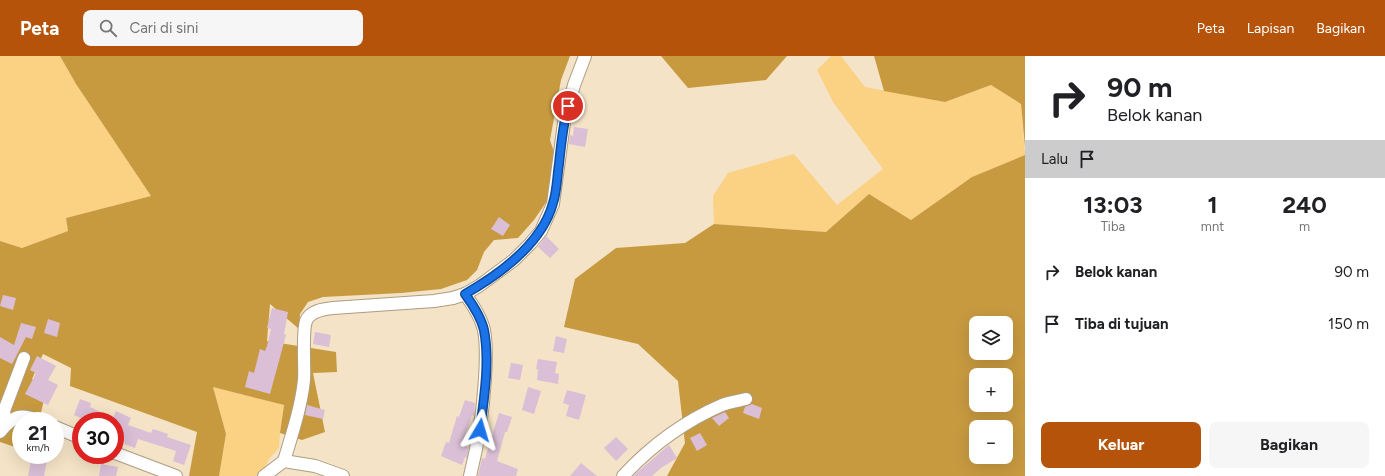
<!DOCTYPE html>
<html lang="id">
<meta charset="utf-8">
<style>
:root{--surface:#fff;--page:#f6f6f6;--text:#202124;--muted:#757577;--accent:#b45309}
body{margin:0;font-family:Figtree,sans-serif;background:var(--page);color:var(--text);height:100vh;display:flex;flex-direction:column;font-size:15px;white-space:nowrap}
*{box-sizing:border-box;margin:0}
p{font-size:13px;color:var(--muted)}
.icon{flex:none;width:22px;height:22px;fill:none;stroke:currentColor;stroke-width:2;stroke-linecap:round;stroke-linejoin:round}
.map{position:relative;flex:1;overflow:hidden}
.drawer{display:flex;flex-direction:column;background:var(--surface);width:360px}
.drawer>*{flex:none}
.guide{background:#fff;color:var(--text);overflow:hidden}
.fabs{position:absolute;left:969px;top:260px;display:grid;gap:8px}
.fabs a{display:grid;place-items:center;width:44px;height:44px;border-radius:8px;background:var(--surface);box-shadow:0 4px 16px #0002;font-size:20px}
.speed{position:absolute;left:12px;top:356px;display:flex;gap:8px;font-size:20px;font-weight:700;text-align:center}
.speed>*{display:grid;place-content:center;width:52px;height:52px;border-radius:50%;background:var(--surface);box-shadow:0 4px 16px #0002;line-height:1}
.speed small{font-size:10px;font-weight:400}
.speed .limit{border:6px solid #d22;background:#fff;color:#111}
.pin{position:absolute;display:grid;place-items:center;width:34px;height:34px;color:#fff;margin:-17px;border:2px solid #fff;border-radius:50%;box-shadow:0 1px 4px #0007}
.me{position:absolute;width:44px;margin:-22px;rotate:7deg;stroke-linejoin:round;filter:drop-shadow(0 0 3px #0008)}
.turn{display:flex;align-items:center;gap:14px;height:84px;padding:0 16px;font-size:18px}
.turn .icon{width:52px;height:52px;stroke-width:2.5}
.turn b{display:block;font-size:28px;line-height:34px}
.then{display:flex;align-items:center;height:38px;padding:0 16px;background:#0003;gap:8px;font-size:15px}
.eta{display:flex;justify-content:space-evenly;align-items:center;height:68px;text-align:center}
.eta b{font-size:24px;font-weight:700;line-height:28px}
.primary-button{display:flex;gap:8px;margin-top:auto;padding:8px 16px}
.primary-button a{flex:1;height:46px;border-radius:8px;background:var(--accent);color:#fff;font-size:16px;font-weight:700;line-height:46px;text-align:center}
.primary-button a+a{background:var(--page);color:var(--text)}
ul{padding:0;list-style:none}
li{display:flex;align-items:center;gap:12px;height:52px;padding:0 16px}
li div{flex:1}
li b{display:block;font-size:15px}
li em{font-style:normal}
header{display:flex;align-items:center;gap:24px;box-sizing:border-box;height:56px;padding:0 20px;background:var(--accent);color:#fff}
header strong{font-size:19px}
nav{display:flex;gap:22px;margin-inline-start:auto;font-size:14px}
.search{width:280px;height:36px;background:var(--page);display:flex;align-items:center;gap:10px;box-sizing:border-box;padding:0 14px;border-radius:8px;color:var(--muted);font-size:15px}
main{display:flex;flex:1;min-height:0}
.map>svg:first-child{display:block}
.green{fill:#fbd183}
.forest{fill:#c79a40;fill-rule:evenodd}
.building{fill:#dabfd6}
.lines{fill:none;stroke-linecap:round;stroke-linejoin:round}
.minor-casing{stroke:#ad9d82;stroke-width:14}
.minor{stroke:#fff;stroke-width:12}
.route-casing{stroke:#114b97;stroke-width:10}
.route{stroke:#1a73e8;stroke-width:7}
</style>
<header>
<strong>Peta</strong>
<div class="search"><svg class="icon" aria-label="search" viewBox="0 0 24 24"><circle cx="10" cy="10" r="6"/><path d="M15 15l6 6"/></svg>Cari di sini</div>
<nav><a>Peta</a><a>Lapisan</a><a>Bagikan</a></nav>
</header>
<main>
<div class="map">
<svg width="1025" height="420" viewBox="0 0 1025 420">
<rect width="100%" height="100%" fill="#f4e3c6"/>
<g class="green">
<polygon points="0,0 60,0 76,28 151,140 66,162 68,175 22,192 0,185"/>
<polygon points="831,0 841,0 865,31 945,46 991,29 1021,48 1025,99 972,121 911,164 869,138 826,176 714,168 713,140 728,117 794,98 837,149 883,113 833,46 817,14"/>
<polygon points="213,331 284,349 280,377 279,392 269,403 264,414 256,420 219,420 226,378"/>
</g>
<g class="forest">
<polygon points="60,0 570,0 561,24 550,84 555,99 556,119 547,145 534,164 518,182 494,184 484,196 477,214 467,224 441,233 401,237 323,241 308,246 300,258 299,273 270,248 267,285 336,296 337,316 313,317 325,376 302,384 280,377 284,349 213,331 226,378 219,420 189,420 197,376 70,330 71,312 43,298 32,323 47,331 39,365 21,365 21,393 0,386 0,185 22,192 68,175 66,162 151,140 76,28"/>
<polygon points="661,0 787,0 766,24 688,32"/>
<polygon points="874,0 1025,0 1025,91 1021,48 991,29 945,46 884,35"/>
<path d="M1025,99V420H667L685,387L678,325L638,288L564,271L575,223L616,192L685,187L714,168L826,176L869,138L911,164L972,121ZM976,267H1006V297H976ZM976,319H1006V349H976ZM976,371H1006V401H976Z"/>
</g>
<g class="building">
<polygon points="574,71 588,73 585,91 569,88 570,79 573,80"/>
<polygon points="499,161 510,169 503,180 491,173"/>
<polygon points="546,180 559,193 550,202 538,191"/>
<polygon points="3,239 16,242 13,254 0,250"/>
<polygon points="272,252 288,256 284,278 286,279 270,338 245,331 249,315 254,317 260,293 265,295 267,290 271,273 267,272"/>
<polygon points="48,263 60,267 57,281 44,277"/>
<polygon points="21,267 36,271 32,283 26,281 12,308 0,302 0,281 14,289"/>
<polygon points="315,276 331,279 329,291 313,288"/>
<polygon points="556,280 567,283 564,297 553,295"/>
<polygon points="37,300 56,310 48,324 58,329 48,349 25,338 36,317 30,314"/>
<polygon points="538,303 557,306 555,317 559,318 558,328 537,324 538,313 536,313"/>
<polygon points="511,307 523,309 520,324 508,322"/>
<polygon points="528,331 541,335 534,358 522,354"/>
<polygon points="567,334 586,339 579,364 566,360 569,349 563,347"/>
<polygon points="80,343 91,347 90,351 113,362 116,355 131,362 128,369 151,377 153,373 168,378 167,381 191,389 184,409 173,405 176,395 138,383 135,392 124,388 125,386 115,382 115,365 88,365 74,359"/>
<polygon points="465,344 475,347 474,360 472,359 462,389 469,391 467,402 465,401 462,409 441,400 446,386 449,387 457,360 459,361"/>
<polygon points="752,348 762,352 759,363 743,357 745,351"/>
<polygon points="307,349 325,354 323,363 305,359"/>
<polygon points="725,356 729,362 719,370 712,362"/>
<polygon points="499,357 512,361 507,376 505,376 497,405 518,413 516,420 478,420 482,402 485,403"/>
<polygon points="700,377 707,389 697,395 690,382"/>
<polygon points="616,381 628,393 616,405 604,392"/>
<polygon points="669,389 677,402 661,412 652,420 633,420"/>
<polygon points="32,399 48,399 44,420 28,420"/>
<polygon points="581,407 597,420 570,420"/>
<polygon points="101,408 118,411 116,420 99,420"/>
</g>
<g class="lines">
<defs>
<g id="minor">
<path d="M465,238C473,249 481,261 484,274C487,290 486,307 485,323C483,356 478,388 470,420"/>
<polyline points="6,368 4,355 24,302"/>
<polyline points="55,371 81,382"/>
<path d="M0,376C14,359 20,357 40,365"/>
<polyline points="115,397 176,420"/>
<path d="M284,405C292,378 301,352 304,324C305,310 302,276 306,265C310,255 323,253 333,252L434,245L453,242L465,238L479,230L514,204L530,188L541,175L553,148L564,67L574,29L585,0"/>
<polyline points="264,420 284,405 315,410 343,420"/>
<path d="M623,420C650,391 685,365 722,349C729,346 738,345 746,343"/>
</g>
</defs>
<use href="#minor" class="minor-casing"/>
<use href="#minor" class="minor"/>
</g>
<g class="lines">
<defs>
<path id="route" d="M480,374C484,342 490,306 484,274C481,261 473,249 465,238C500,218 542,188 553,147C557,135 557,121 559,108C561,88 563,69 568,50"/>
</defs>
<use href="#route" class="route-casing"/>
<use href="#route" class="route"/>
</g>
</svg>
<div class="fabs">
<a><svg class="icon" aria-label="layers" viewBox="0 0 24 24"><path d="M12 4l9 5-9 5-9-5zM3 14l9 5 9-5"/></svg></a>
<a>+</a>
<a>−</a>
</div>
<div class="speed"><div>21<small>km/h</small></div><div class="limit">30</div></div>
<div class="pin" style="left:568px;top:50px;background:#d93025"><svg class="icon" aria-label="arrive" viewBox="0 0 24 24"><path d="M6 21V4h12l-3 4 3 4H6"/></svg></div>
<svg class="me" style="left:480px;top:374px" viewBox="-20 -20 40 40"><path d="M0-17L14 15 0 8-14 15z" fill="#1a73e8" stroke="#fff" stroke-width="4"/></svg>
</div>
<section class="drawer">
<div class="guide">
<div class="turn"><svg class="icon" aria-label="right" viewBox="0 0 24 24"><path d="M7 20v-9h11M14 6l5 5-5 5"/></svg><div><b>90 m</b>Belok kanan</div></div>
<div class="then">Lalu<svg class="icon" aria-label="arrive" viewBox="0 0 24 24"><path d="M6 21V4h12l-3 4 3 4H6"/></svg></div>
</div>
<div class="eta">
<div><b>13:03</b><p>Tiba</p></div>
<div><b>1</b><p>mnt</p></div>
<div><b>240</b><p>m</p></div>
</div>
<ul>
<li><svg class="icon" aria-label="right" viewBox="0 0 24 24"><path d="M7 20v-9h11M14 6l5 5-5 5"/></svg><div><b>Belok kanan</b></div><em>90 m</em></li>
<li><svg class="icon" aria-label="arrive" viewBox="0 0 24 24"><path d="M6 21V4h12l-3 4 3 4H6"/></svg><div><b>Tiba di tujuan</b></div><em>150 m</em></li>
</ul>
<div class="primary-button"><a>Keluar</a><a>Bagikan</a></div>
</section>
</main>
